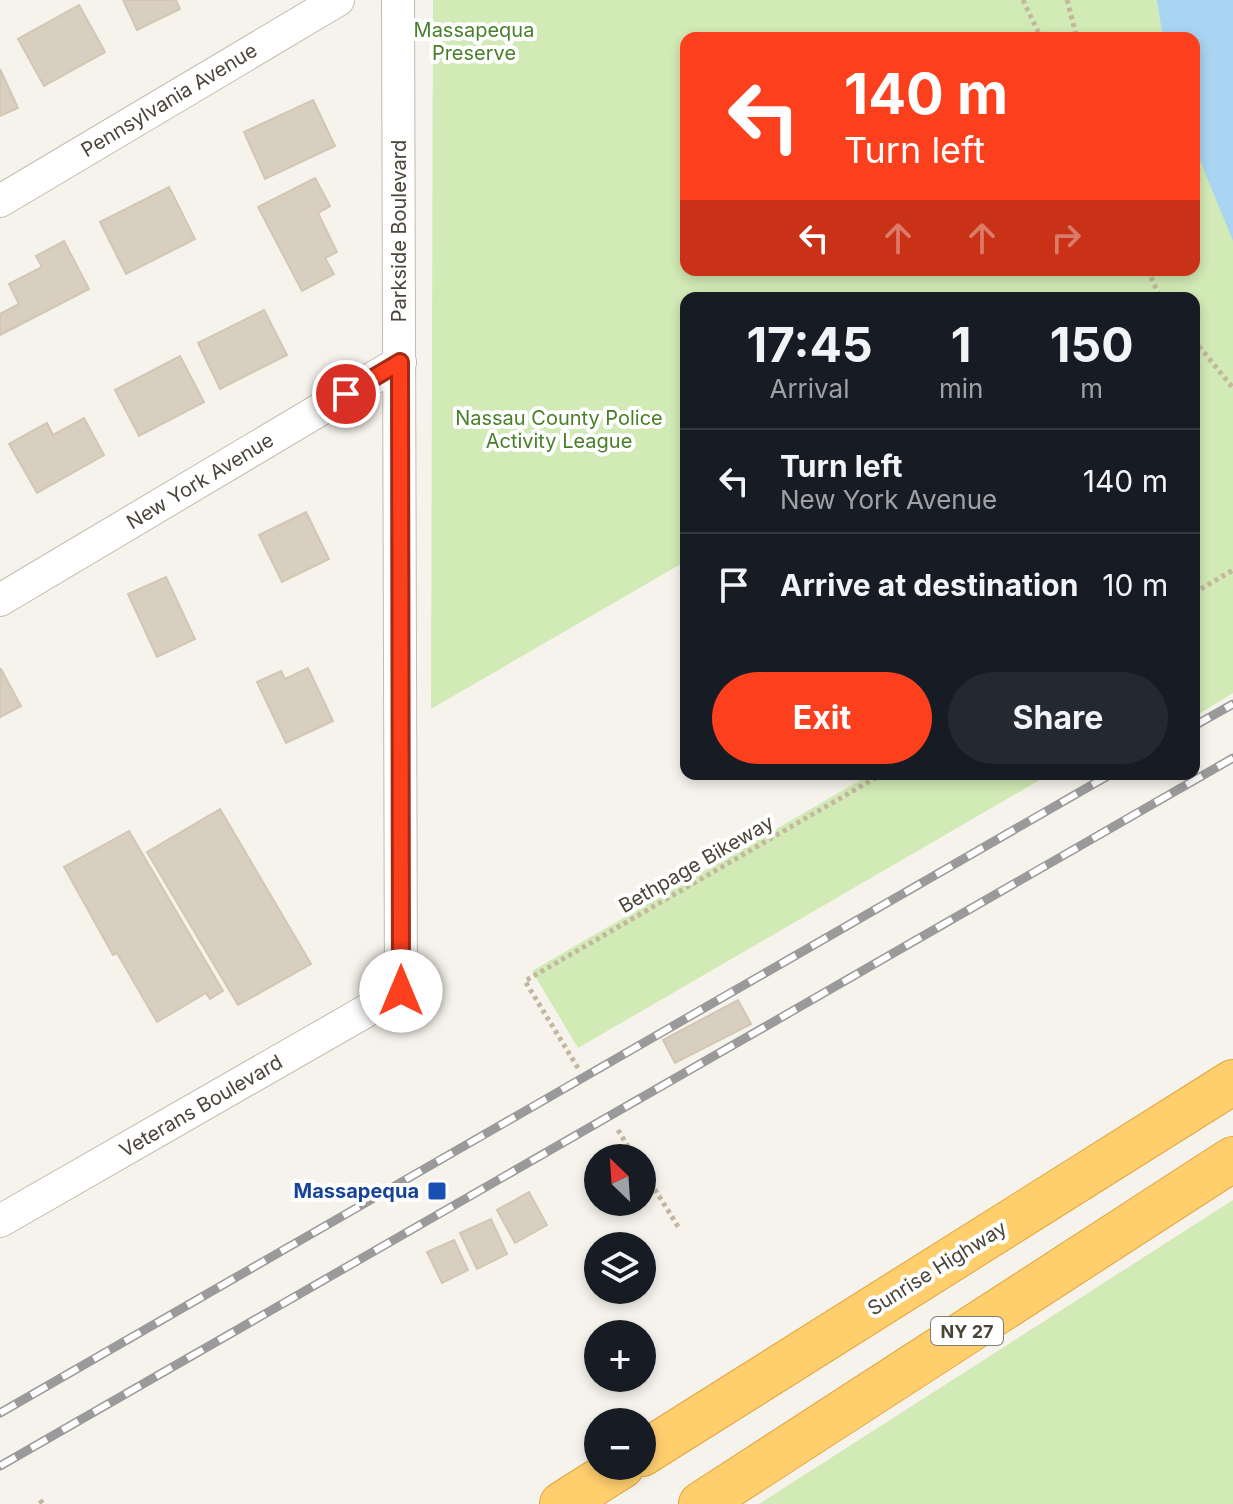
<!DOCTYPE html>
<meta charset="utf-8">
<style>
:root{--surface:#171b24;--page:#242831;--text:#f1f3f6;--muted:#9ea1a6;--line:#363941;--accent:#fc3f1d}
body{margin:0;font-family:Inter,sans-serif;background:var(--page);color:var(--text);height:100vh;display:flex;flex-direction:column;font-size:30px;white-space:nowrap}
*{box-sizing:border-box;margin:0}
p{font-size:26px;color:var(--muted)}
.icon{flex:none;width:44px;height:44px;fill:none;stroke:currentColor;stroke-width:2;stroke-linecap:round;stroke-linejoin:round}
.map{position:relative;flex:1;overflow:hidden}
.side{position:absolute;left:680px;top:292px;width:520px;height:488px;display:flex;flex-direction:column;background:var(--surface);border-radius:16px;box-shadow:0 4px 12px #0003}
.side>*{flex:none}
.hud{position:absolute;left:680px;top:32px;width:520px;height:244px;border-radius:16px;box-shadow:0 4px 12px #0003;background:#fc3f1d;color:#fff;overflow:hidden}
.needle{width:52px;rotate:335deg}
.buttons{position:absolute;left:584px;top:1144px;display:grid;gap:16px}
.buttons a{display:grid;place-items:center;width:72px;height:72px;border-radius:50%;background:var(--surface);box-shadow:0 4px 12px #0003;font-size:40px}
.pin{position:absolute;display:grid;place-items:center;width:68px;height:68px;color:#fff;margin:-34px;border:4px solid #fff;border-radius:50%;box-shadow:0 2px 8px #0007}
.me{position:absolute;width:88px;margin:-44px;rotate:0deg;stroke-linejoin:round;filter:drop-shadow(0 0 6px #0008)}
.turn{display:flex;align-items:center;gap:28px;height:168px;padding:0 32px;font-size:36px}
.turn .icon{width:104px;height:104px;stroke-width:2.5}
.turn b{display:block;font-size:56px;line-height:68px}
.lanes{display:flex;align-items:center;height:76px;padding:0 32px;background:#0003;justify-content:center;gap:40px;direction:ltr}
.lanes .off{opacity:.35}
.eta{display:flex;justify-content:space-evenly;align-items:center;height:136px;text-align:center}
.eta b{font-size:48px;font-weight:700;line-height:56px}
.primary-button{display:flex;gap:16px;margin-top:auto;padding:16px 32px}
.primary-button a{flex:1;height:92px;border-radius:48px;background:var(--accent);color:#fff;font-size:32px;font-weight:700;line-height:92px;text-align:center}
.primary-button a+a{background:var(--page);color:var(--text)}
ul{padding:0;list-style:none}
li{display:flex;align-items:center;gap:24px;height:104px;padding:0 32px;border-top:2px solid var(--line)}
li div{flex:1}
li b{display:block;font-size:30px}
li em{font-style:normal}
.map>svg:first-child{display:block}
.green{fill:#d2eab5;fill-rule:evenodd}
.water{fill:#a9d4f2}
.building{fill:#d8cfc1;stroke:#d3c7b4;stroke-width:2}
.lines{fill:none;stroke-linecap:round;stroke-linejoin:round}
.minor-casing{stroke:#c2bbae;stroke-width:34}
.highway-casing{stroke:#e0a43c;stroke-width:46}
.path{stroke:#c4b79f;stroke-width:5;stroke-dasharray:4 4;stroke-linecap:butt}
.minor{stroke:#fff;stroke-width:32}
.highway{stroke:#ffcf6e;stroke-width:44}
.rail-casing{stroke:#9a9a9a;stroke-width:9}
.rail{stroke:#fff;stroke-width:6;stroke-dasharray:18;stroke-linecap:butt}
.route-casing{stroke:#a42913;stroke-width:20}
.route{stroke:#fc3f1d;stroke-width:14}
.transit-dot{fill:#1a4fb4;stroke:#fff;stroke-width:3}
.labels{text-anchor:middle;dominant-baseline:central;stroke-width:8;stroke-linejoin:round;paint-order:stroke}
.shield{fill:#fff;stroke:#817c74;stroke-width:2}
.shield-label{font-size:18px;font-weight:bold;fill:#4b4439}
.park-label{font-size:20px;fill:#4a7f2a;stroke:#fff}
.street-label{font-size:20px;fill:#4b4439;stroke:#fff}
.transit-label{font-size:20px;font-weight:bold;fill:#164399;stroke:#fff;text-anchor:end}
</style>
<div class="map">
<svg width="1233" height="1504" viewBox="0 0 1233 1504">
<rect width="100%" height="100%" fill="#f6f3ec"/>
<g class="green">
<path d="M433,0H1233V693L1194,717V298H686V561L431,709ZM686,38H1194V270H686Z"/>
<polygon points="871,774 1050,774 578,1048 532,971"/>
<polygon points="1233,1200 1233,1504 759,1504"/>
</g>
<polygon class="water" points="1157,0 1233,0 1233,241 1194,146 1194,38 1163,38"/>
<g class="building">
<polygon points="123,0 176,0 180,9 137,30"/>
<polygon points="79,5 105,52 44,86 18,39"/>
<polygon points="0,69 18,108 0,116"/>
<polygon points="313,100 335,146 265,179 244,132"/>
<polygon points="315,178 330,206 318,213 337,252 325,258 334,274 302,291 258,207"/>
<polygon points="169,187 195,239 126,274 100,222"/>
<polygon points="64,241 89,289 0,335 0,314 19,304 9,284 42,267 36,256"/>
<polygon points="264,310 287,355 220,389 198,343"/>
<polygon points="180,356 204,402 139,436 115,390"/>
<polygon points="84,418 104,455 37,493 9,444 47,423 53,435"/>
<polygon points="306,512 329,559 282,582 259,535"/>
<polygon points="166,577 195,639 157,657 128,594"/>
<polygon points="308,668 333,721 286,743 257,682 281,671 285,679"/>
<polygon points="1,669 21,706 0,717 0,670"/>
<polygon points="220,809 311,964 238,1005 147,852"/>
<polygon points="129,831 223,991 210,999 206,993 157,1022 117,953 113,955 64,867"/>
<polygon points="738,1000 751,1024 675,1063 663,1040"/>
<polygon points="529,1192 547,1225 515,1243 497,1210"/>
<polygon points="491,1219 507,1254 477,1269 460,1233"/>
<polygon points="454,1240 468,1270 442,1283 427,1252"/>
</g>
<g class="lines">
<defs>
<g id="minor">
<polyline points="0,201 338,0"/>
<polyline points="0,600 400,362"/>
<polyline points="0,1221 401,991 398,0"/>
</g>
<g id="highway">
<polyline points="642,1454 1233,1082"/>
<polyline points="562,1504 622,1466"/>
<polyline points="701,1504 1233,1159"/>
</g>
</defs>
<use href="#minor" class="minor-casing"/>
<use href="#highway" class="highway-casing"/>
<g class="path">
<polyline points="1023,0 1041,38"/>
<polyline points="1067,0 1077,38"/>
<polyline points="1148,270 1160,298"/>
<polyline points="1194,340 1233,388"/>
<polyline points="1194,593 1233,570"/>
<polyline points="578,1068 525,981 882,774"/>
<polyline points="618,1130 635,1158"/>
<polyline points="642,1169 679,1228"/>
<polyline points="40,1500 43,1504"/>
</g>
<use href="#minor" class="minor"/>
<use href="#highway" class="highway"/>
<defs>
<g id="rail">
<polyline points="1194,726 1233,704"/>
<polyline points="0,1413 1111,774"/>
<polyline points="0,1466 1233,758"/>
</g>
</defs>
<use href="#rail" class="rail-casing"/>
<use href="#rail" class="rail"/>
</g>
<g class="lines">
<defs>
<polyline id="route" points="346,394 400,362 401,991"/>
</defs>
<use href="#route" class="route-casing"/>
<use href="#route" class="route"/>
</g>
<rect class="transit-dot" x="427" y="1181" width="20" height="20" rx="4"/>
<g class="labels">
<rect class="shield" x="931" y="1317" width="72" height="28" rx="6"/>
<g class="shield-label">
<text x="967" y="1331">NY 27</text>
</g>
<g class="park-label">
<text x="474" y="30">Massapequa<tspan x="474" dy="23">Preserve</tspan></text>
<text x="559" y="418">Nassau County Police<tspan x="559" dy="23">Activity League</tspan></text>
</g>
<g class="street-label">
<text transform="translate(169 100) rotate(-31)">Pennsylvania Avenue</text>
<text transform="translate(399 231) rotate(-90)">Parkside Boulevard</text>
<text transform="translate(200 481) rotate(-31)">New York Avenue</text>
<text transform="translate(696 864) rotate(-30)">Bethpage Bikeway</text>
<text transform="translate(201 1106) rotate(-30)">Veterans Boulevard</text>
<text transform="translate(937 1268) rotate(-32)">Sunrise Highway</text>
</g>
<g class="transit-label">
<text x="419" y="1191">Massapequa</text>
</g>
</g>
</svg>
<div class="buttons">
<a><svg class="needle" viewBox="-14 -14 28 28"><path d="M0-13l5 13h-10z" fill="#e53935"/><path d="M0 13l5-13h-10z" fill="#9ea1a6"/></svg></a>
<a><svg class="icon" aria-label="layers" viewBox="0 0 24 24"><path d="M12 4l9 5-9 5-9-5zM3 14l9 5 9-5"/></svg></a>
<a>+</a>
<a>−</a>
</div>
<div class="pin" style="left:346px;top:394px;background:#d93025"><svg class="icon" aria-label="arrive" viewBox="0 0 24 24"><path d="M6 21V4h12l-3 4 3 4H6"/></svg></div>
<svg class="me" style="left:401px;top:991px" viewBox="-20 -20 40 40"><circle r="19" fill="#fff"/><path d="M0-13L10 11 0 6-10 11z" fill="#fc3f1d"/></svg>
<div class="hud">
<div class="turn"><svg class="icon" aria-label="left" viewBox="0 0 24 24"><path d="M17 20v-9H6M10 6l-5 5 5 5"/></svg><div><b>140 m</b>Turn left</div></div>
<div class="lanes"><svg class="icon" aria-label="left" viewBox="0 0 24 24"><path d="M17 20v-9H6M10 6l-5 5 5 5"/></svg><svg class="icon off" aria-label="ahead" viewBox="0 0 24 24"><path d="M12 20V5M6 11l6-6 6 6"/></svg><svg class="icon off" aria-label="ahead" viewBox="0 0 24 24"><path d="M12 20V5M6 11l6-6 6 6"/></svg><svg class="icon off" aria-label="right" viewBox="0 0 24 24"><path d="M7 20v-9h11M14 6l5 5-5 5"/></svg></div>
</div>
<section class="side">
<div class="eta">
<div><b>17:45</b><p>Arrival</p></div>
<div><b>1</b><p>min</p></div>
<div><b>150</b><p>m</p></div>
</div>
<ul>
<li><svg class="icon" aria-label="left" viewBox="0 0 24 24"><path d="M17 20v-9H6M10 6l-5 5 5 5"/></svg><div><b>Turn left</b><p>New York Avenue</p></div><em>140 m</em></li>
<li><svg class="icon" aria-label="arrive" viewBox="0 0 24 24"><path d="M6 21V4h12l-3 4 3 4H6"/></svg><div><b>Arrive at destination</b></div><em>10 m</em></li>
</ul>
<div class="primary-button"><a>Exit</a><a>Share</a></div>
</section>
</div>
